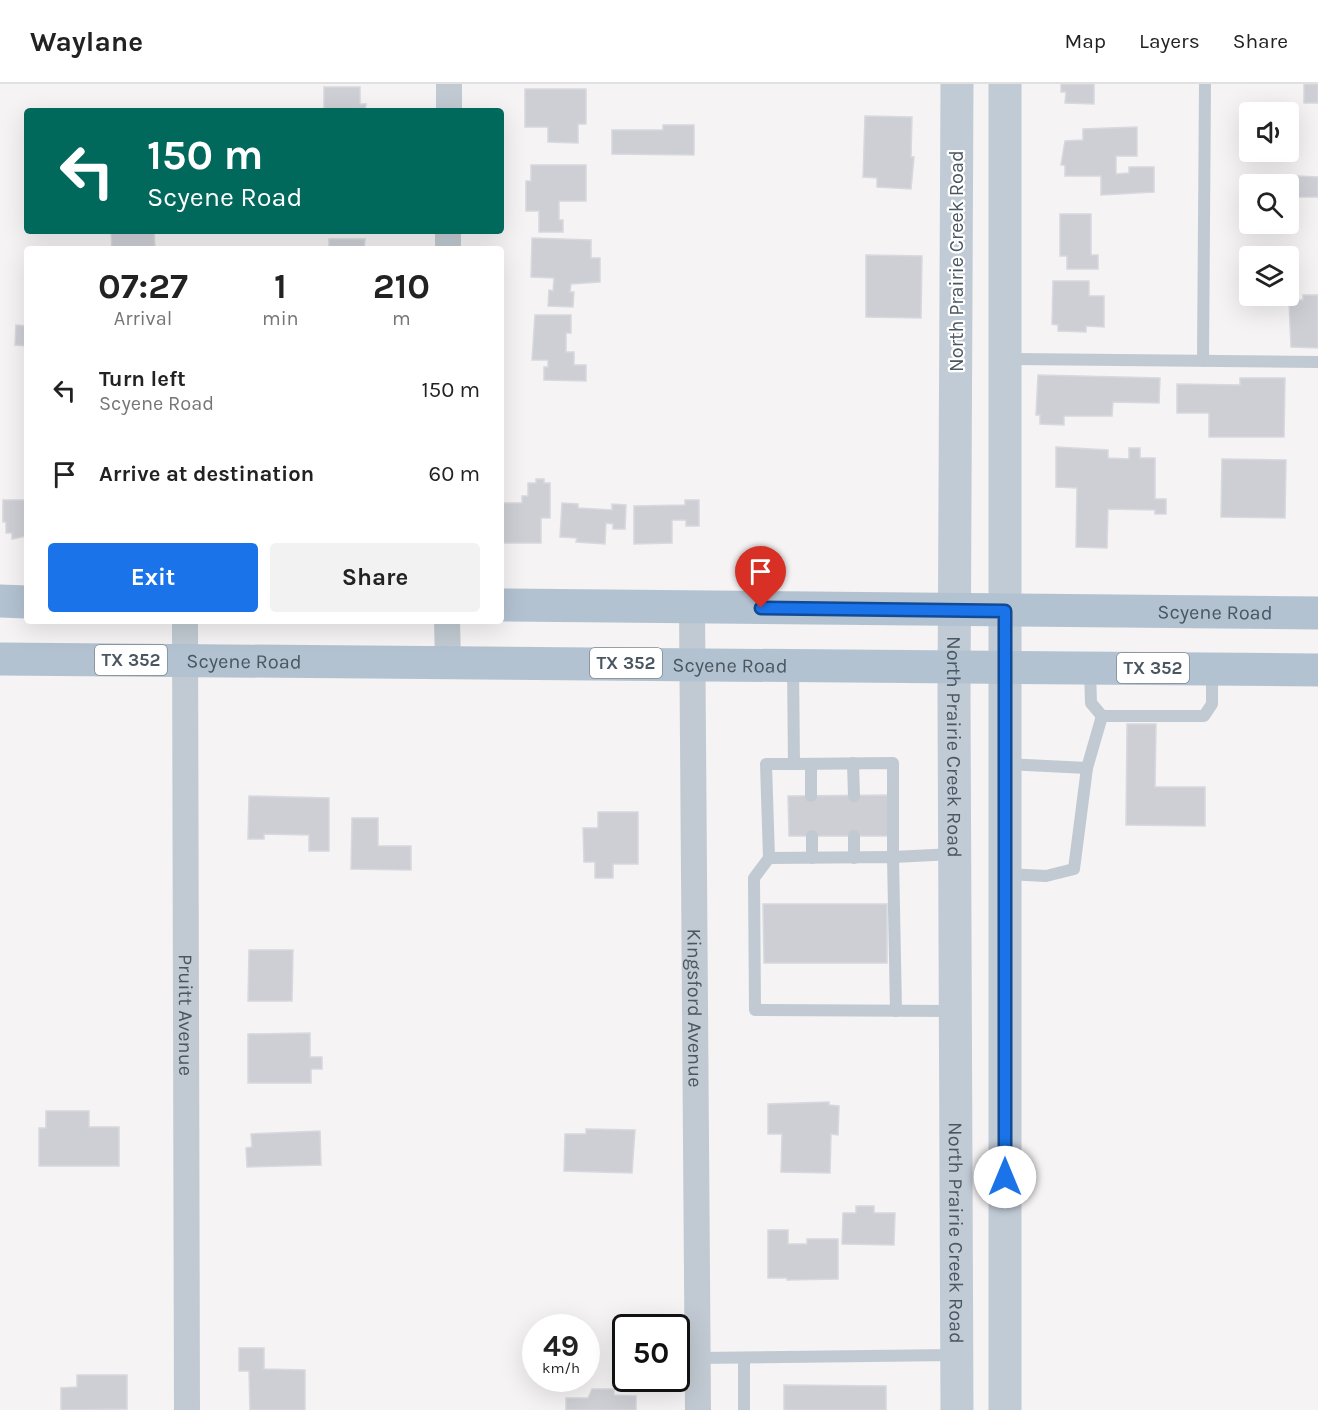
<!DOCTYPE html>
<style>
:root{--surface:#fff;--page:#f2f2f2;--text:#222;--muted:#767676;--line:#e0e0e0;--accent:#1a73e8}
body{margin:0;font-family:Karla,sans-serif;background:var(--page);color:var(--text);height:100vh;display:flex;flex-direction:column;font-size:22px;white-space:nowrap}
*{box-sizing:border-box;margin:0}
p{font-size:20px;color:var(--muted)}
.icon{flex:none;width:33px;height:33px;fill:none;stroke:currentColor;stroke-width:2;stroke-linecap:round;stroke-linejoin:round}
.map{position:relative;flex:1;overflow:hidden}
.sheet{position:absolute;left:24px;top:162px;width:480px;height:378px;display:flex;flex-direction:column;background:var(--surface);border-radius:6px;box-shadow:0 6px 24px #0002}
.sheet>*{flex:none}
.guide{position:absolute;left:24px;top:24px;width:480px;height:126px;border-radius:6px;box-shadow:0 6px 24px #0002;background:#00695c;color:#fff;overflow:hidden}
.tools{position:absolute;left:1239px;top:18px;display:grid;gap:12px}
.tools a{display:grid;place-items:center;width:60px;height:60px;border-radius:6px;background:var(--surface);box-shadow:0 6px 24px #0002;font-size:30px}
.speed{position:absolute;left:522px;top:1230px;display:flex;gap:12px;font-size:30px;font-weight:700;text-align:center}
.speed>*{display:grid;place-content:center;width:78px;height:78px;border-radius:50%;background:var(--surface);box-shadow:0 6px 24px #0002;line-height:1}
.speed small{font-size:15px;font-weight:400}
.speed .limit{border:3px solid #111;border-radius:9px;background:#fff;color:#111}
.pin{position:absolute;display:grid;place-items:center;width:51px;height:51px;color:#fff;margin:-62px -26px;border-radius:50% 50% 50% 0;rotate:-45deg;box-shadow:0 0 6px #0007}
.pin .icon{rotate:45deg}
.me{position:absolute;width:66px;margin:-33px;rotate:0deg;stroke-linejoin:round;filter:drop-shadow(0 0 4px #0008)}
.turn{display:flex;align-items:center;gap:21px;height:126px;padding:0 24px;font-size:27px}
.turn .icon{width:78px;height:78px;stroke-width:2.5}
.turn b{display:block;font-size:42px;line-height:51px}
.eta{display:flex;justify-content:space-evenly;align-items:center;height:102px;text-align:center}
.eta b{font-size:36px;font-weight:700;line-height:42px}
.action{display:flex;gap:12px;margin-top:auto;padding:12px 24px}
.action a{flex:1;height:69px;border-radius:6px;background:var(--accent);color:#fff;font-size:24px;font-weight:700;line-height:69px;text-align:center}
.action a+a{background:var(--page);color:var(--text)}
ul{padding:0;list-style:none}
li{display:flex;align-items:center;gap:18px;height:84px;padding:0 24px}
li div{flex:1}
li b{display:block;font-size:22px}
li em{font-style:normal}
header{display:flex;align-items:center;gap:36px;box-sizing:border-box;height:84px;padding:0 30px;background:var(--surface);border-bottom:2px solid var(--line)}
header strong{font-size:28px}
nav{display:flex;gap:33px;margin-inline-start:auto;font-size:21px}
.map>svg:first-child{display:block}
.building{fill:#cdcfd5;stroke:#d7d9de;stroke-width:1.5}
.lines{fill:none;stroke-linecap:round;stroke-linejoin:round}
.service{stroke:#c1cad2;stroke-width:12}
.minor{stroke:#c1cad2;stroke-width:26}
.secondary{stroke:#c1cbd6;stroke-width:33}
.primary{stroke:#b3c2d1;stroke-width:33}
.route-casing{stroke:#114b97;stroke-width:15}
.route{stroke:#1a73e8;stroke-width:10}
.labels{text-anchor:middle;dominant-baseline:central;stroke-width:4.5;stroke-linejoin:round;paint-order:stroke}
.shield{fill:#fff;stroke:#808990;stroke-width:1.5}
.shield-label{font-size:18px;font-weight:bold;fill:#4a5661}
.street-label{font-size:20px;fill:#4a5661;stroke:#fff}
</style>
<header>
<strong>Waylane</strong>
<nav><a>Map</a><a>Layers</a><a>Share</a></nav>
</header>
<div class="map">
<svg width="1318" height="1326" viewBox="0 0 1318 1326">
<rect width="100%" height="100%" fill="#f5f3f3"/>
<g class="building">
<polygon points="1061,0 1094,0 1094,20 1065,19 1066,8 1061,8"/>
<rect x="1304" y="0" width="14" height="19"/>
<polygon points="324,3 360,3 360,20 366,20 365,27 324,27"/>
<polygon points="525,5 586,5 586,40 578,40 578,59 548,58 548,43 525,43"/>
<polygon points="865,32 912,33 911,73 914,73 911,105 877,103 877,94 863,93"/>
<polygon points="663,41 694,41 694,71 612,70 612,46 663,46"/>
<polygon points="1137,43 1137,72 1116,72 1116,90 1129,89 1129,83 1154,83 1154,108 1101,111 1101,92 1065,92 1065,81 1061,81 1065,57 1083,56 1083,45"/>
<polygon points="531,81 586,81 586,117 559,117 559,136 563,136 563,148 539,148 539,127 526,127 526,97 531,97"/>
<polygon points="1298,92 1318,93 1318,113 1297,113"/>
<polygon points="1060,130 1091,130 1091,171 1098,171 1098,185 1067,185 1067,172 1060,172"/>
<polygon points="111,147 154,147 155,165 112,165"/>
<polygon points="532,154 591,156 591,174 600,174 600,198 571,200 570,208 574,208 573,223 548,222 549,206 553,207 554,194 531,193"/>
<polygon points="329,155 365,155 364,165 329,165"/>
<polygon points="866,171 922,172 921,234 866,233"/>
<polygon points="1053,197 1089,197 1089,212 1104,212 1104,243 1086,242 1086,248 1058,247 1058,241 1052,240"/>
<polygon points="1303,211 1318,211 1318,264 1291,263 1289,216 1303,216"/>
<polygon points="535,231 571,231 571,249 566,249 566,268 574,268 574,281 586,281 586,297 544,296 544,283 548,283 548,276 532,276"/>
<polygon points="16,241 27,242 27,262 15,261"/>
<polygon points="1038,291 1160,294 1159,319 1113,318 1112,332 1064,332 1064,341 1040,340 1040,331 1036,331"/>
<polygon points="1240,294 1285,294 1284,353 1209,353 1209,329 1177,329 1177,300 1240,301"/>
<polygon points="1056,363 1108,366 1108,374 1129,375 1129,364 1140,364 1140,374 1155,374 1155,415 1166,415 1166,430 1155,430 1155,426 1108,425 1107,464 1076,463 1077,404 1056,403"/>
<polygon points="1222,375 1286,376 1285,434 1221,433"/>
<polygon points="536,395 544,395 544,399 550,399 550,434 541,434 541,459 503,459 503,419 522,419 522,412 528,412 528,399 536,399"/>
<polygon points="27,401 27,452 12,455 12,449 6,449 6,438 3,438 3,416 27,416"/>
<polygon points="685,416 699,416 699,442 686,442 686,436 672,436 672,459 634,460 634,422 685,421"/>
<polygon points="562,419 578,420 578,424 612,426 612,420 626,421 625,445 613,445 613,440 606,439 605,460 576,458 577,454 560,453"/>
<polygon points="1127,640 1156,640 1155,703 1205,703 1205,742 1126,741"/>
<polygon points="889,711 890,752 789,752 788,712"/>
<polygon points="249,712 329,714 329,767 309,767 309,751 264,750 264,755 248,755"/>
<polygon points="598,728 638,728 638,780 613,780 613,794 595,794 595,778 584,778 583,744 598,744"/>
<polygon points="352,734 378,734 378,762 411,762 411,786 351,785"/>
<polygon points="763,820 887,820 887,879 764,879"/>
<polygon points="249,866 293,866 292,917 248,917"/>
<polygon points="310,949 310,973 322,973 322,985 311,985 311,999 248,999 248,950"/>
<polygon points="829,1018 829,1021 839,1022 838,1051 831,1050 830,1089 781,1088 782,1050 768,1050 768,1020"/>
<polygon points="46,1027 89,1027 89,1043 119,1043 119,1082 39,1082 39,1044 46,1044"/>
<polygon points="586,1045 635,1046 632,1089 564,1087 565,1050 586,1050"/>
<polygon points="320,1047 321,1081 247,1083 246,1064 252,1063 251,1050"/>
<polygon points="856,1122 874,1122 874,1129 895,1129 894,1161 842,1160 843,1129 856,1129"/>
<polygon points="768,1146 788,1146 788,1160 807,1160 807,1155 838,1155 838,1195 787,1196 787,1194 768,1194"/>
<polygon points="239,1264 264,1264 264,1285 305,1286 305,1326 250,1326 249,1287 239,1287"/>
<polygon points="77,1291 127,1291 127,1325 61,1326 61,1304 77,1303"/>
<polygon points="784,1301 886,1302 886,1326 784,1326"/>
<polygon points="592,1305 614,1305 614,1311 636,1312 636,1326 566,1326 566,1314 588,1314"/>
</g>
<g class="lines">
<g class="service">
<polyline points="1006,275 1318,278"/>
<polyline points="1203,277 1205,0"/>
<polyline points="793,582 794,680 893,679 893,773 954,770"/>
<polyline points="1090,585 1091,619 1102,632 1204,632 1212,620 1212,586"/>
<polyline points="853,679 854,712"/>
<polyline points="794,680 766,680 769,774 893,773 896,927"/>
<polyline points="811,680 811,712"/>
<polyline points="1007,680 1087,684"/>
<polyline points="812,752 812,774"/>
<polyline points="854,752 854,774"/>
<polyline points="769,774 754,794 755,926 954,927"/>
<polyline points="1008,790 1046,792 1074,785 1087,684 1102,632"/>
<polyline points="697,1274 955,1271"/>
<polyline points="744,1274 744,1326"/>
</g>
<g class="minor">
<polyline points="449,27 449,0"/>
<polyline points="448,165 448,147"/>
<path id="s1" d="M692,522L698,1326"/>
<path id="s2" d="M185,537L187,1326"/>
<polyline points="447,537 448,578"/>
</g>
<g class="secondary">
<path id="s3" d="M957,0L954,614L957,1326"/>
<polyline points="1005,0 1005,1326"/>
</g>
<g class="primary">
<polyline points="0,517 27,518"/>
<path id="s4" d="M501,521L1318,529"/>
<path id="s5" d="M0,575L1318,586"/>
</g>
</g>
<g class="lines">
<defs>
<polyline id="route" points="761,524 1005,527 1005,1093"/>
</defs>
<use href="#route" class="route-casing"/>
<use href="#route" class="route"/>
</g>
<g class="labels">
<g class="shield">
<rect x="95" y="561" width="72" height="30" rx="4.5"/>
<rect x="590" y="564" width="72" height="30" rx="4.5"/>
<rect x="1117" y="569" width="72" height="30" rx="4.5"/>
</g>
<g class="shield-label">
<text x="131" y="576">TX 352</text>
<text x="626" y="579">TX 352</text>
<text x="1153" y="584">TX 352</text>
</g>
<g class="street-label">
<text transform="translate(956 177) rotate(-90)">North Prairie Creek Road</text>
<text stroke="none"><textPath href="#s4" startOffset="714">Scyene Road</textPath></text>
<text stroke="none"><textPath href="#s5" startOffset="244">Scyene Road</textPath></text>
<text stroke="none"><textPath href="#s5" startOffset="730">Scyene Road</textPath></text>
<text stroke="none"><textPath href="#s3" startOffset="663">North Prairie Creek Road</textPath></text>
<text stroke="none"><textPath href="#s1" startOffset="402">Kingsford Avenue</textPath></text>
<text stroke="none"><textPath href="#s2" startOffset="394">Pruitt Avenue</textPath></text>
<text stroke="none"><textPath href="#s3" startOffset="1149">North Prairie Creek Road</textPath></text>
</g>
</g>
</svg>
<div class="tools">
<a><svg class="icon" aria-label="sound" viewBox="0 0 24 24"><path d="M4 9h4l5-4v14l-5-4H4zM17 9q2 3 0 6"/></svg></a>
<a><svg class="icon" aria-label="search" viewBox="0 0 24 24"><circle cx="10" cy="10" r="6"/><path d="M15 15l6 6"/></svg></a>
<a><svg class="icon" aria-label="layers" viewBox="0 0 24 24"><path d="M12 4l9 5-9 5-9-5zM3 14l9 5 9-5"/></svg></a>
</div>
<div class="speed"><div>49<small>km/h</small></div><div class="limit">50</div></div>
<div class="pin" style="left:761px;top:524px;background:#d93025"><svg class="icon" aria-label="arrive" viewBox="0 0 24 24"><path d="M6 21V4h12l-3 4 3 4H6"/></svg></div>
<svg class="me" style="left:1005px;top:1093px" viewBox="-20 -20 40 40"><circle r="19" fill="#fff"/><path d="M0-13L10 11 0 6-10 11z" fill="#1a73e8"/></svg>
<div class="guide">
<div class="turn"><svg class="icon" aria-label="left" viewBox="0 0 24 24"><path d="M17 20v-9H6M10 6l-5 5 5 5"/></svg><div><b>150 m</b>Scyene Road</div></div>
</div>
<section class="sheet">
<div class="eta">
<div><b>07:27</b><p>Arrival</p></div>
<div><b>1</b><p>min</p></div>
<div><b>210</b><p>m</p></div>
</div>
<ul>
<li><svg class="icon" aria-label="left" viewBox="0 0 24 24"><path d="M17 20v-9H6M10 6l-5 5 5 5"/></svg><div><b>Turn left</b><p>Scyene Road</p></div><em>150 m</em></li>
<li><svg class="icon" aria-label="arrive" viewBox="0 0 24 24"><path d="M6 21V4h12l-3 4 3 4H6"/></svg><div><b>Arrive at destination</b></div><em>60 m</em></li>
</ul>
<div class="action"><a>Exit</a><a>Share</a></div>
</section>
</div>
